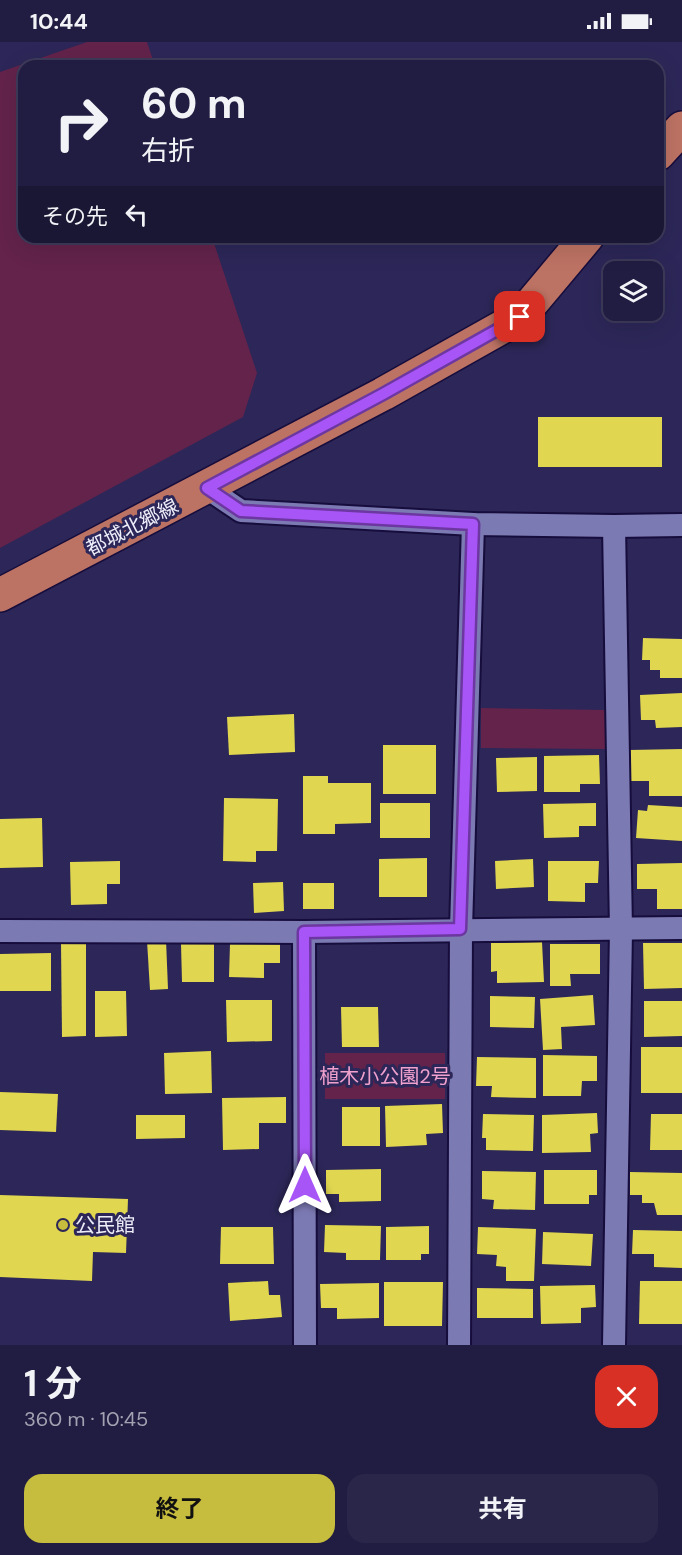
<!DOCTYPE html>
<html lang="ja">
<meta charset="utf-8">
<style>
:root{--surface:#211d42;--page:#292649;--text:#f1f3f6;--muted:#a2a2b2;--line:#3e3b5b;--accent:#c6bc3d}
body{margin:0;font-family:"DM Sans","Noto Sans JP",sans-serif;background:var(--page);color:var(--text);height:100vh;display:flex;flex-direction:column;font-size:22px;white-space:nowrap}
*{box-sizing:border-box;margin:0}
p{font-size:20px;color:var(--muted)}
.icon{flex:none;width:33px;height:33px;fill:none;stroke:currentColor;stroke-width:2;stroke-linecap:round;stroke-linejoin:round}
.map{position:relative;height:1303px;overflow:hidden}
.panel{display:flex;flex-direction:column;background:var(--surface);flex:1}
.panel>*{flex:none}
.banner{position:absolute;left:18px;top:18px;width:646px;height:183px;border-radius:18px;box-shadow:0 6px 24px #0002,0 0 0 2px var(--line);background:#211d42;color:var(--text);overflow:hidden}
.fabs{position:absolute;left:603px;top:219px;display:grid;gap:12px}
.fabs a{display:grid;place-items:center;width:60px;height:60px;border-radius:12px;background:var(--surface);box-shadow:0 6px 24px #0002,0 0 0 2px var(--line);font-size:30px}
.pin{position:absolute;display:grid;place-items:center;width:51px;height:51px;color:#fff;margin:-26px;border-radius:12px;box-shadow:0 3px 9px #0006}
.me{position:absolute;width:66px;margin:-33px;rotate:0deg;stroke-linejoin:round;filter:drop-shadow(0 0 4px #0008)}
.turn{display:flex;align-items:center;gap:21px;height:126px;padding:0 24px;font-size:27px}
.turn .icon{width:78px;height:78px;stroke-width:2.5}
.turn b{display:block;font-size:42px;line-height:51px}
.then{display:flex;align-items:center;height:57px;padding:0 24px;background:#0003;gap:12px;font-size:22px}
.round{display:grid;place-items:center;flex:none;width:63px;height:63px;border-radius:18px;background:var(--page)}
.headline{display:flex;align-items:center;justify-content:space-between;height:102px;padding:0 24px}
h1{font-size:36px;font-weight:700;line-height:45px}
.cta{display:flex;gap:12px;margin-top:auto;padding:12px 24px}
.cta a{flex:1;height:69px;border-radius:18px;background:var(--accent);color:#111;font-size:24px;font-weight:700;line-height:69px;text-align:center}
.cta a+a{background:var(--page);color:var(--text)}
.status{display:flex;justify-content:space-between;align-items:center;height:42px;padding:0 30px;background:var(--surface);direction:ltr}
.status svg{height:16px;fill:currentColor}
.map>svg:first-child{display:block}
.green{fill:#63234b}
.building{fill:#e0d650}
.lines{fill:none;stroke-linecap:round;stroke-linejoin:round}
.minor-casing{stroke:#160d3c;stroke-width:26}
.primary-casing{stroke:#160d3c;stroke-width:36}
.minor{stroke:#7c7ab3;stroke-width:22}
.primary{stroke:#bd7364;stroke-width:33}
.route-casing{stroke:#6d37a1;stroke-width:15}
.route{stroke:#a855f7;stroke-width:10}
.poi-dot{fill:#c6bc3d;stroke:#2c2758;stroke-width:2}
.labels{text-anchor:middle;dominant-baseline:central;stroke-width:6;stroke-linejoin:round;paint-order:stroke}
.street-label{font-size:20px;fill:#edeefa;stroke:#2c2758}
.park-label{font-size:20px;fill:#f1a1ce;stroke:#2c2758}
.poi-label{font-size:20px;fill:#edeefa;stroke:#2c2758;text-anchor:start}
</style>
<div class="status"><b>10:44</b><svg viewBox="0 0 49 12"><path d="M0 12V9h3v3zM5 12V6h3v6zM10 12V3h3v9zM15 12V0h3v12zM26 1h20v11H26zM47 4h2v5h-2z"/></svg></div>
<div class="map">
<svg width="682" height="1303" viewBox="0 0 682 1303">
<rect width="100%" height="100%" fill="#2c2758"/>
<g class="green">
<polygon points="87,0 147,0 155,24 24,24 24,195 212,195 257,331 243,375 0,506 0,30"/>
<polygon points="481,666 605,668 605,707 481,706"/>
<rect x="325" y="1011" width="120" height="46"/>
</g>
<g class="building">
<rect x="538" y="375" width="124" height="50"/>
<polygon points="643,596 682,597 682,636 660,636 660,628 650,628 650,618 642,618"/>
<polygon points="682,651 682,685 656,686 655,678 641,678 640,653"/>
<polygon points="294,672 295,710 229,713 227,675"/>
<rect x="383" y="703" width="53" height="49"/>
<polygon points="682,707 682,754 649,754 649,739 630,739 629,708"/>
<polygon points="599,713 600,742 580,742 580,750 544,750 544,714"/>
<polygon points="537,715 537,749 497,750 496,716"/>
<polygon points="303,734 328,734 328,741 371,741 371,781 335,782 335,792 303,792"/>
<polygon points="224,756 278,757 277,809 256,809 256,820 223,819"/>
<rect x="380" y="761" width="50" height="35"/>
<polygon points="596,761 596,784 579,784 579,795 544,796 543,762"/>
<polygon points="648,763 682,765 682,799 636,796 638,768 647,769"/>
<polygon points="42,776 43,825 0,826 0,777"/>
<polygon points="427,816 427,855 379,855 379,817"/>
<polygon points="533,817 534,845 496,847 495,819"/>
<polygon points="120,819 120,842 107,842 107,862 71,863 70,820"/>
<polygon points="548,819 599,819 598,841 585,841 585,860 548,859"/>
<polygon points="682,821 682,867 657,867 657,847 637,847 637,822"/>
<polygon points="283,840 284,869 254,871 253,841"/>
<rect x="303" y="841" width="31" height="26"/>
<polygon points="166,898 168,947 150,948 147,899"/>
<polygon points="542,900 544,940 497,941 497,929 491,930 491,901"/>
<polygon points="86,901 86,994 62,995 61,902"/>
<polygon points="643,901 682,901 682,946 644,947"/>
<polygon points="181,902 214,902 214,940 182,940"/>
<polygon points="230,902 280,902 280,921 264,921 264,936 229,935"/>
<polygon points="550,902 600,902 600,932 570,932 571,944 550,944"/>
<polygon points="51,911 51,949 0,949 0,912"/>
<polygon points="95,949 126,949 127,994 95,995"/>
<polygon points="593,953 595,983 561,985 562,1007 543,1008 540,957"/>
<polygon points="490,954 535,955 534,986 490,985"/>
<polygon points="226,958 272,958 272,999 227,1000"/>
<polygon points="644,959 682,959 682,994 644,995"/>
<polygon points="341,965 378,965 379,1005 342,1005"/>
<rect x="641" y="1005" width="41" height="46"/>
<polygon points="211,1009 212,1051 165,1052 164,1011"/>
<polygon points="543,1013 597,1014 597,1039 582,1039 581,1054 543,1054"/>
<polygon points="477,1015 536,1016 536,1056 491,1055 492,1044 476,1044"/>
<polygon points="0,1050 58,1052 56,1090 0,1088"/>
<polygon points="286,1055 286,1081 259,1081 259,1107 223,1108 222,1056"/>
<polygon points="442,1062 443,1091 426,1092 427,1103 386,1105 385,1064"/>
<rect x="342" y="1065" width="38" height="39"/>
<polygon points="597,1071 598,1091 590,1092 591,1110 542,1111 542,1073"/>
<polygon points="483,1072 534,1073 533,1109 486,1108 486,1096 482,1096"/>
<polygon points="651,1072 682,1072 682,1108 650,1108"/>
<polygon points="136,1073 185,1073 185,1096 136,1097"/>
<polygon points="381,1127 381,1159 339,1160 339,1152 326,1152 326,1128"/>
<polygon points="544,1128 597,1128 597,1153 589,1153 589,1162 544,1162"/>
<polygon points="482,1129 536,1130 535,1168 493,1167 494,1158 482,1157"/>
<polygon points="630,1130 682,1131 682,1173 657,1173 654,1161 642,1161 642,1153 630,1153"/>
<polygon points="0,1153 128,1157 126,1211 93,1210 92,1239 0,1235"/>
<polygon points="325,1183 381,1184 380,1218 346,1218 346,1211 324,1210"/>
<polygon points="429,1184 429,1212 421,1212 421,1218 386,1218 386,1185"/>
<polygon points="221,1185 273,1185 274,1222 220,1222"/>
<polygon points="478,1185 536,1187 534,1239 506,1239 506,1225 496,1224 497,1213 477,1212"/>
<polygon points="633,1188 682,1189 682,1226 654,1225 654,1212 632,1212"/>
<polygon points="543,1190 593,1192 591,1224 542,1222"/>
<polygon points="268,1239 269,1253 280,1253 282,1275 230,1279 228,1241"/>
<polygon points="640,1239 682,1239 682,1282 639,1282"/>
<polygon points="384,1240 443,1240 442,1284 384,1284"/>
<polygon points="379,1241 379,1276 337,1277 337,1266 321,1266 320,1242"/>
<polygon points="595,1243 596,1265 581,1266 581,1281 541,1282 540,1244"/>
<polygon points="477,1246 533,1247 533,1276 477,1276"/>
</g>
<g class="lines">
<defs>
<g id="minor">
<polyline points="207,446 241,469 473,482 614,484 682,483"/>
<polyline points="614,484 621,888 614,1303"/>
<polyline points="0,889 304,890 682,886"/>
<polyline points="304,890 305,1303"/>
<polyline points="459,1303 461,887 473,482"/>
</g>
<g id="primary">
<polyline points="658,112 682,86"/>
<polyline points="0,553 383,352 520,275 587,195"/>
</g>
</defs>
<use href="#minor" class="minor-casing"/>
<use href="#primary" class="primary-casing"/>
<use href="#minor" class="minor"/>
<use href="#primary" class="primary"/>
</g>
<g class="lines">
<defs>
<polyline id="route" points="305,1143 304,890 460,887 473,482 241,469 207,446 383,352 520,275"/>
</defs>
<use href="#route" class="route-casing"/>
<use href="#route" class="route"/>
</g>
<circle class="poi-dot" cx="63" cy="1183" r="6"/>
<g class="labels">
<g class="street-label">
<text transform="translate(132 485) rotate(-27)">都城北郷線</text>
</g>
<g class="park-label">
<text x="385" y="1034">植木小公園2号</text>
</g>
<g class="poi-label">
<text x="75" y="1183">公民館</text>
</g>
</g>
</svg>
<div class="fabs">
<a><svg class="icon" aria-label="layers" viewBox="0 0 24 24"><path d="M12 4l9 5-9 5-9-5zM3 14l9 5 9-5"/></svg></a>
</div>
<div class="pin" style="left:520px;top:275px;background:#d93025"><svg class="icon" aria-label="arrive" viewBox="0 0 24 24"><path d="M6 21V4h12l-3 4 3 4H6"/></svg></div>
<svg class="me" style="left:305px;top:1143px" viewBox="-20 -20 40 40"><path d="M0-17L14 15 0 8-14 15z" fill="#a855f7" stroke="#fff" stroke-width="4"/></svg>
<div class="banner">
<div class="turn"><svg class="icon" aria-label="right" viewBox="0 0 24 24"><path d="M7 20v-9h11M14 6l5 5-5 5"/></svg><div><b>60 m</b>右折</div></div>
<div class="then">その先<svg class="icon" aria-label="left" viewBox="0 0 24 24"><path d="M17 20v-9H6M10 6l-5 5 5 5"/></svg></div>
</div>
</div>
<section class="panel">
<div class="headline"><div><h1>1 分</h1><p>360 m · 10:45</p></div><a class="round" style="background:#d93025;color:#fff"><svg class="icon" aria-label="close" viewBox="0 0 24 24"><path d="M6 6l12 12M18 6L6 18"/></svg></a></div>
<div class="cta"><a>終了</a><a>共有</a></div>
</section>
